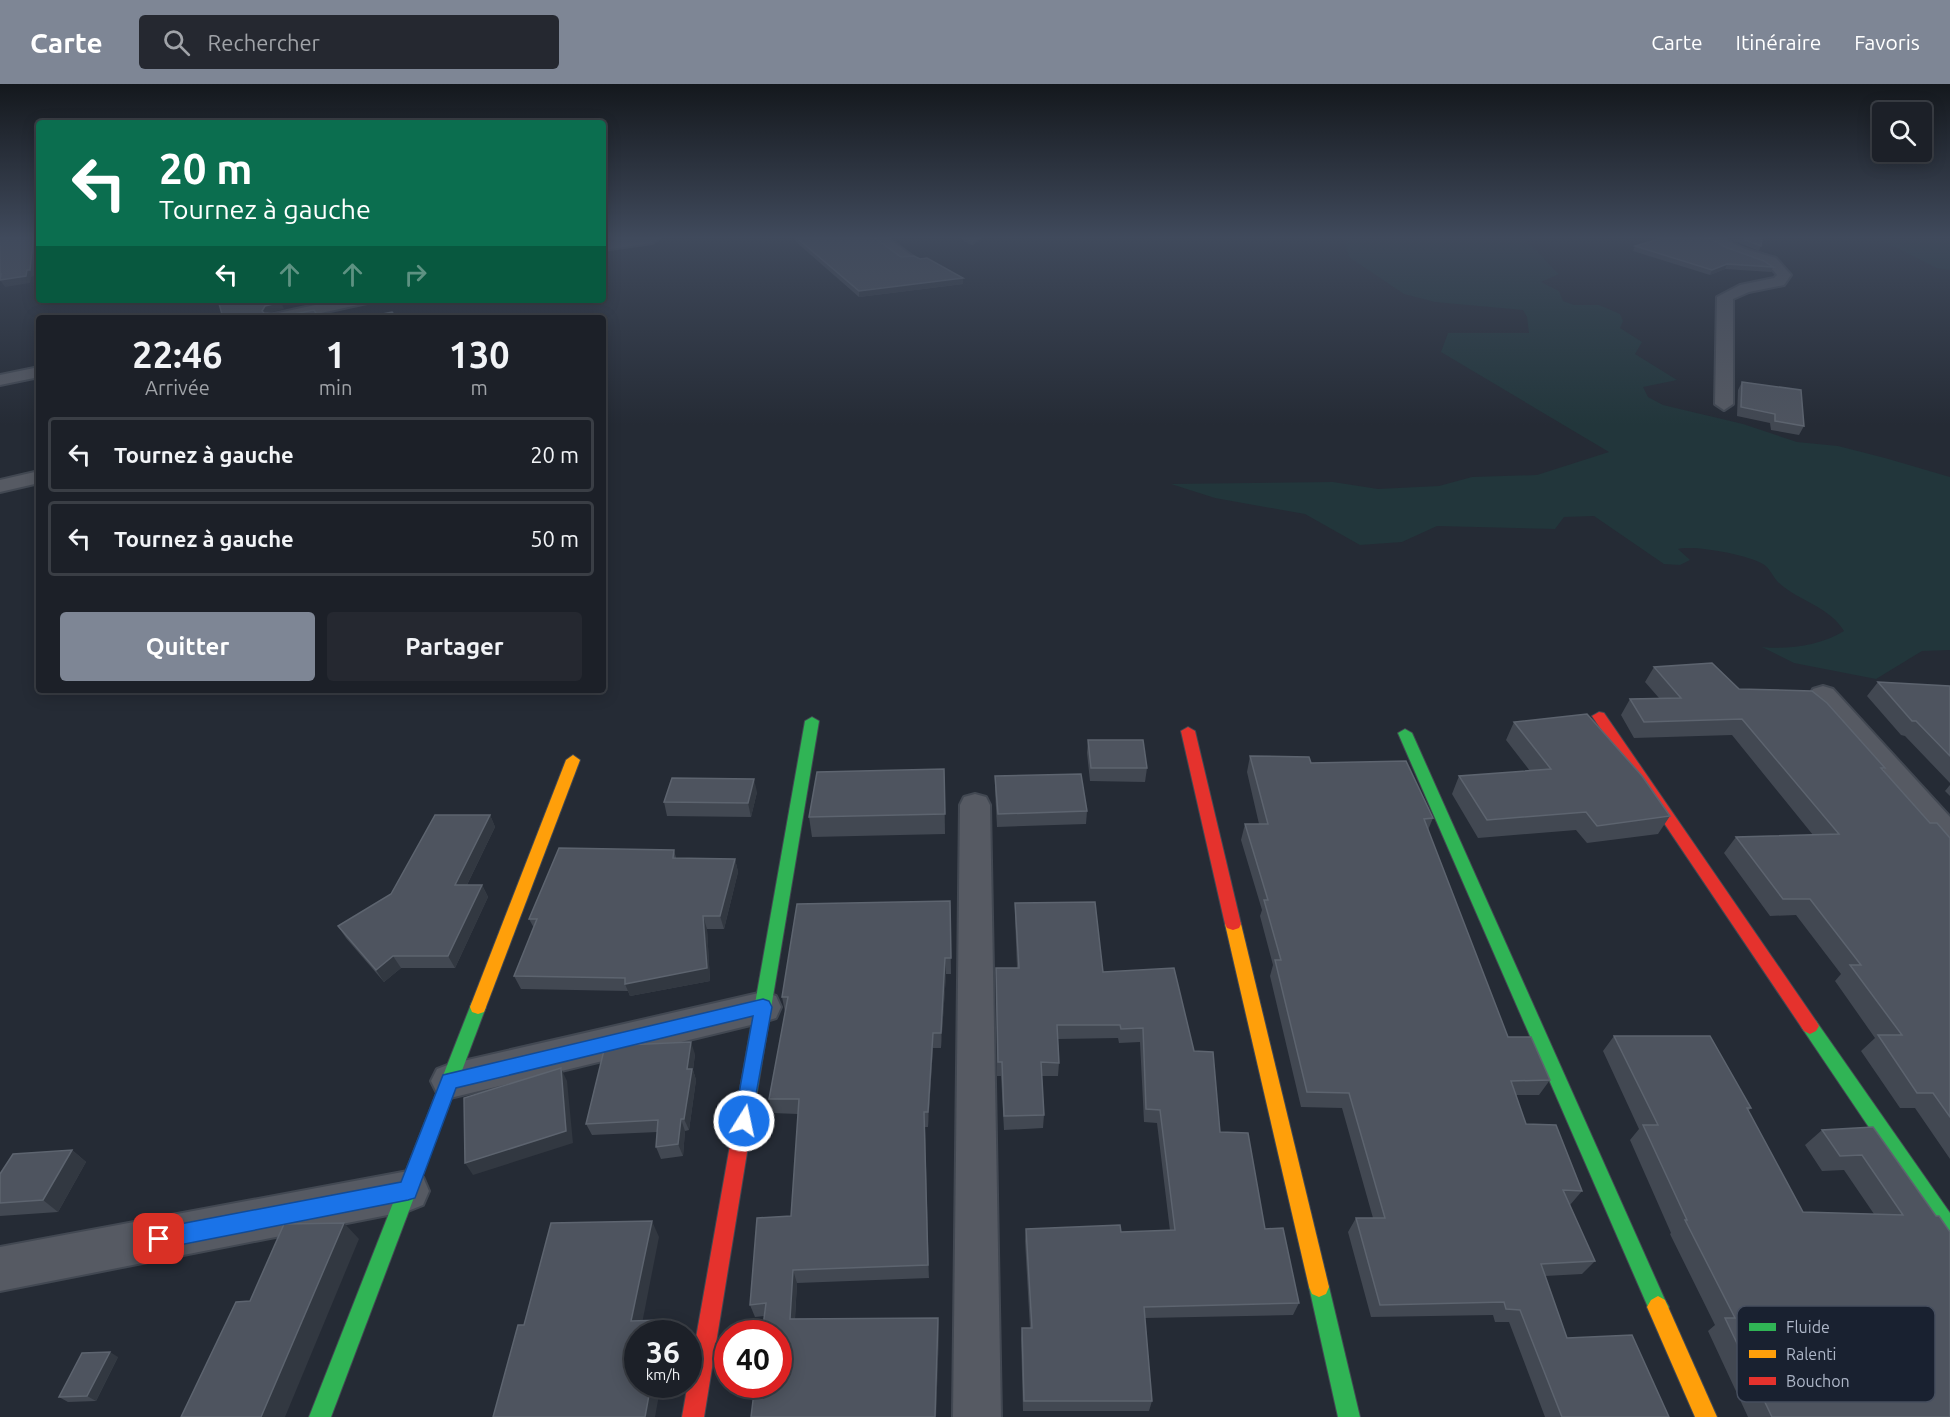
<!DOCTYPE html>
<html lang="fr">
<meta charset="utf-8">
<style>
:root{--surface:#1c2028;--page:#252830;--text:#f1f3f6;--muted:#a0a3a8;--line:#3a3e45;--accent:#7e8695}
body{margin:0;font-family:Ubuntu,sans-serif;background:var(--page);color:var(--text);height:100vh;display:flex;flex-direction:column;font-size:22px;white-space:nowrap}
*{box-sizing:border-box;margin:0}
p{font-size:20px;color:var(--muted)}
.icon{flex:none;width:33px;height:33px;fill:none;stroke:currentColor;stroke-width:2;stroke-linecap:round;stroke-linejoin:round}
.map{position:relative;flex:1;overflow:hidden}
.panel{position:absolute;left:36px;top:231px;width:570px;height:378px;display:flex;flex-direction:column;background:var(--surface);border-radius:6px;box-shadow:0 3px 15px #0003,0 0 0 2px var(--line)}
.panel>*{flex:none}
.hud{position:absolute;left:36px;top:36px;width:570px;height:183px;border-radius:6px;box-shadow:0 3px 15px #0003,0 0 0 2px var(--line);background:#0b6e4f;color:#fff;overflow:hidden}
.fabs{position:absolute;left:1872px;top:18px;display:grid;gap:12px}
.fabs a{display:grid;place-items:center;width:60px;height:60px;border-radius:6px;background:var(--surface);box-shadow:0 3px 15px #0003,0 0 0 2px var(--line);font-size:30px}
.speed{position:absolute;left:624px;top:1236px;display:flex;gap:12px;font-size:30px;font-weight:700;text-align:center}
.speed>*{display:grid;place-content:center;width:78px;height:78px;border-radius:50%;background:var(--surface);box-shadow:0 3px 15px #0003,0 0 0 2px var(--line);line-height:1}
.speed small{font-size:15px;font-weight:400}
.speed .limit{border:9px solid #d22;background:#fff;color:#111}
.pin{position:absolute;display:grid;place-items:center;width:51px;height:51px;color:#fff;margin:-26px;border-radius:12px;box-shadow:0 3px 9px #0006}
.me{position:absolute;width:66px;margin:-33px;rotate:10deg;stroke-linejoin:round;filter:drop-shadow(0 0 4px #0008)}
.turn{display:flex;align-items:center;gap:21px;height:126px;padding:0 24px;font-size:27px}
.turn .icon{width:78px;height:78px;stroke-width:2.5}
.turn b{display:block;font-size:42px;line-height:51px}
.lanes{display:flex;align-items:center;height:57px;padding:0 24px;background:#0003;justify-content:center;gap:30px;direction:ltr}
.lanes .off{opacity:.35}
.eta{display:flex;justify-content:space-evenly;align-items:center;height:102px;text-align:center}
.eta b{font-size:36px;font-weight:700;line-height:42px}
.cta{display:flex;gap:12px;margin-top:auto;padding:12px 24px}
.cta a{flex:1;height:69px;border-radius:6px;background:var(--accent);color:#fff;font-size:24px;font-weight:700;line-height:69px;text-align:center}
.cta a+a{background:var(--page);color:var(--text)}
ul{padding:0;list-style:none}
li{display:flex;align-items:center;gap:18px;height:75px;margin:0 12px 9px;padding:0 12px;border:3px solid var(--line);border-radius:6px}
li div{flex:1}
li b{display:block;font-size:22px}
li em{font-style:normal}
header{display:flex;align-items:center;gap:36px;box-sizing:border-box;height:84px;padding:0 30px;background:var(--accent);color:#fff}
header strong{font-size:28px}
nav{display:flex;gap:33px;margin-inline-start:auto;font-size:21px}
.search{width:420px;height:54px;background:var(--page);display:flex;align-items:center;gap:15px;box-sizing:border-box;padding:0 21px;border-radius:6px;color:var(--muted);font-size:22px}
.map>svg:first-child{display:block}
.green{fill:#22363b}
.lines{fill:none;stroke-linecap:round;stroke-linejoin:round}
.street-casing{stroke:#424852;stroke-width:4}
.fast-casing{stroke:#424852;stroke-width:2}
.slow-casing{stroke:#424852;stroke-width:2}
.jam-casing{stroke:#424852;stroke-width:2}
.street{fill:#565a63;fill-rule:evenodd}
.fast{fill:#30b455;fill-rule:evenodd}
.slow{fill:#ff9f0a;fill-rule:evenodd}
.jam{fill:#e5322d;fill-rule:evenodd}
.wall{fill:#424852}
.shaded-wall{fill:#323841}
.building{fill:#4e545f;stroke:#5d646f;stroke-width:1.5}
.route{fill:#1a73e8;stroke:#114b97;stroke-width:1.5}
.key{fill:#192130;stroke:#464e5e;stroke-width:1.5}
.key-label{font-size:16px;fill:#aeb7c8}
</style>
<header>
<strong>Carte</strong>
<div class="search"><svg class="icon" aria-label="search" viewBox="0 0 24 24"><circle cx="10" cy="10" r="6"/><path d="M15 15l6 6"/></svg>Rechercher</div>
<nav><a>Carte</a><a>Itinéraire</a><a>Favoris</a></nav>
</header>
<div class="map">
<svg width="1950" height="1333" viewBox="0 0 1950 1333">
<rect width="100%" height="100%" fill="#252b35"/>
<g class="green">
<path d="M1347,155H1523C1537,164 1545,178 1559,190L1541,198L1559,207L1563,217L1574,221H1599L1620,230L1623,237L1620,244L1642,258L1635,270L1677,296L1643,303L1648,313L1663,321L1743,340L1797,358L1838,362L1885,374L1950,393V566L1922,567L1876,595L1794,579L1762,563C1789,566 1821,561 1844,547C1829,522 1798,517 1778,498C1773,493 1770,484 1763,480C1747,471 1696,461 1678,465L1690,476L1680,481L1664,480L1594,432L1564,433L1555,445L1437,442L1402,458L1360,461L1305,430L1215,414L1171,400L1333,398L1378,405L1439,402L1472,393L1537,391L1609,368L1441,268L1448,249H1529L1527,233L1523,226L1435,218L1404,210L1349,173L1345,156Z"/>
<polygon points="1879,155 1950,155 1950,186 1937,184"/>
</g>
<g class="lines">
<defs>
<g id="street">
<polygon points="625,155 659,155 652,159 603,166 603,158"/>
<polygon points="873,155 889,155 915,174 913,177 903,177"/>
<polygon points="964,155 979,155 972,159"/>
<path d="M1707,155H1724L1745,165L1776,174L1791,191L1784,201L1749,208L1733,215V320L1724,326L1715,320L1717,213L1740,201L1774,194L1777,191C1764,171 1725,174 1707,155Z"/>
<polygon points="338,216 369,216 367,219 298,234 267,234 269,231"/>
<polygon points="39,283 39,293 0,301 0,291"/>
<polygon points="39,387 39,399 0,408 0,396"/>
<polygon points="1823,602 1833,605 1950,733 1950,764 1939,761 1813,617 1810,611 1813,605"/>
<polygon points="975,710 986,713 990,721 1001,1333 953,1333 960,721 964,713"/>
<polygon points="763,908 776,912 781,923 776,934 763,938 450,1014 437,1009 431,997 437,985 450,980"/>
<polygon points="408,1087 423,1093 429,1107 423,1121 408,1127 0,1207 0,1163"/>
</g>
<g id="fast">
<polygon points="812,633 819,637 750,1050 748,1056 741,1059 734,1056 732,1050 805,637"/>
<polygon points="1405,645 1412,649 1665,1216 1669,1223 1665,1230 1658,1234 1651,1230 1398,649"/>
<polygon points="478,916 484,918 486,923 331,1333 309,1333 470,923 472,918"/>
<polygon points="1810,934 1816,937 1950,1129 1950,1156 1943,1153 1804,947 1801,942 1804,937"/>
<polygon points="1319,1193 1326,1196 1329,1203 1360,1333 1338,1333 1309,1203 1312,1196"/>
</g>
<g id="slow">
<polygon points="573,671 580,676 486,923 484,928 478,930 472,928 470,923 566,676"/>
<polygon points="1233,834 1239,836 1241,840 1329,1203 1326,1210 1319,1213 1312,1210 1309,1203 1225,840 1227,836"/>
<polygon points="1658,1212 1665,1216 1717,1333 1695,1333 1647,1223 1651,1216"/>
</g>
<g id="jam">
<polygon points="1599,628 1604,629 1816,937 1819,942 1816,947 1810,950 1804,947 1594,635 1592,632"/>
<polygon points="1188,643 1195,647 1241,840 1239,844 1233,846 1227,844 1225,840 1181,647"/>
<polygon points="741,1041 748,1044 750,1050 704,1333 682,1333 732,1050 734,1044"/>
</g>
</defs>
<use href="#street" class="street-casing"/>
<use href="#fast" class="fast-casing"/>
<use href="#slow" class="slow-casing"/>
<use href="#jam" class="jam-casing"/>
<use href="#street" class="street"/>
<use href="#fast" class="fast"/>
<use href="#slow" class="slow"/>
<use href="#jam" class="jam"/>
</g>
<g class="wall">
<polygon points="794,155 876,155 901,173 920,175 963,194 963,200 859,213 795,157"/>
<polygon points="1729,155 1762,155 1759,167"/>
<polygon points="1635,162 1725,163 1773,183 1771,188 1725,185 1710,191 1633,167"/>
<polygon points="1742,298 1804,342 1799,351 1771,346 1770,339 1737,332 1738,306"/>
<polygon points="1654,583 1739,605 1885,684 1883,686 1930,739 1950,754 1950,1075 1915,1024 1900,1024 1861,967 1875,954 1835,897 1841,890 1796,831 1770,832 1724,769 1736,753 1813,751 1732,651 1634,654 1621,631 1630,615 1659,614 1645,598"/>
<polygon points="1878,598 1950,602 1950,699 1905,652 1901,651 1867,612"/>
<polygon points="1514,638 1670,732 1658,750 1587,759 1576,746 1478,754 1452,710 1459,692 1530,687 1506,656"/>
<polygon points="1088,656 1147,684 1145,698 1090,697 1087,669"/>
<polygon points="1250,672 1311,679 1433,734 1428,746 1508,953 1550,996 1539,1011 1516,1011 1526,1040 1582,1107 1570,1121 1595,1177 1582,1190 1545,1192 1567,1254 1669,1333 1545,1333 1509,1238 1495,1238 1493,1231 1371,1233 1348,1148 1356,1134 1373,1134 1342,1024 1301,1023 1270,892 1273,881 1260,832 1262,826 1241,756 1245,740 1259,740 1247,688"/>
<polygon points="944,685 945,750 812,753 809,733"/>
<polygon points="995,692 1087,727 1086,740 997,743 995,706"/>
<polygon points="1950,701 1950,712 1945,707"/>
<polygon points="757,708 751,733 667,732 664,718"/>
<polygon points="490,731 495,743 467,801 482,801 488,813 455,884 401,884 384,898 346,854 338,842 391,810"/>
<polygon points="674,766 676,774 735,775 738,788 724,845 707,845 710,897 630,912 628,907 521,905 514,892 534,844 529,835"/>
<polygon points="950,817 951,890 946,890 941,964 933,964 928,1043 925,1043 929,1194 797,1199 795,1235 938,1234 939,1247 936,1333 751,1333 765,1232 755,1233 750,1221 791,1132 798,1030 772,1029 769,1015 785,928 782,913"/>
<polygon points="1015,819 1103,888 1194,967 1220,1048 1299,1219 1293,1231 1145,1234 1152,1317 1149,1327 1023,1327 1021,1255 1022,1244 1030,1244 1025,1157 1026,1145 1121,1148 1170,1147 1157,1039 1144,1038 1140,958 1119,959 1118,954 1058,955 1059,979 1058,992 1042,992 1044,1031 1043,1044 1004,1046 1001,992 997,992 996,884 1017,884 1015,833"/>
<polygon points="1614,952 1751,1024 1748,1027 1803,1128 1874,1130 1844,1086 1822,1087 1805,1061 1822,1046 1873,1043 1936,1132 1950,1333 1748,1333 1708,1247 1715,1241 1670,1150 1671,1149 1630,1056 1639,1045 1603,967"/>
<polygon points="695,970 693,986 696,996 689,1046 685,1047 683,1072 661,1075 656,1063 657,1048 592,1051 586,1040"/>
<polygon points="72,1066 86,1078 58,1128 0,1132 0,1090"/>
<polygon points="118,1273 96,1317 68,1318 59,1313"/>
</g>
<g class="shaded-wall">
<polygon points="33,155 37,155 34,192 31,193 30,199 5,203 0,196 2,196 0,190"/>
<polygon points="1727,180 1725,185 1710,191 1712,186"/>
<polygon points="963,194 963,200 859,213 859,207"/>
<polygon points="281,218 284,225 269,229 265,234 262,227 265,222"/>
<polygon points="754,695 757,708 751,733 748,719"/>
<polygon points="490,731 495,743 461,813 455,801"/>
<polygon points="735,775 738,788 724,845 720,832"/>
<polygon points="482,801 488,813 455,884 448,872"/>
<polygon points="703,832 707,845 710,897 630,912 625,900"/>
<polygon points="393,872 401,884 384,898 376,886"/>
<polygon points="945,874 946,890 941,964 941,949"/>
<polygon points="933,949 933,964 928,1043 928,1028"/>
<polygon points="691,958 695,970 693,986 696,996 689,1046 684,1035 687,985"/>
<polygon points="561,984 567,997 573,1059 473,1091 465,1079"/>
<polygon points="924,1028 925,1043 929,1194 928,1181"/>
<polygon points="681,1035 685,1047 683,1072 678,1060"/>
<polygon points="72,1066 86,1078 58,1128 43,1116"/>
<polygon points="652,1137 659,1153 640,1250 631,1237"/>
<polygon points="344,1139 359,1155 285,1333 261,1333"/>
<polygon points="793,1186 797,1199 794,1247 790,1235"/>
<polygon points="938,1234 939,1247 936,1333 935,1333"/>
<polygon points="662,1236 669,1250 659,1250"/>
<polygon points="110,1268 118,1273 96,1317 87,1312"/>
<polygon points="651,1300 661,1300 655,1333 645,1333"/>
</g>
<g class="building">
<polygon points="0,155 33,155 30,186 27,186 26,192 0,196 1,190 0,190"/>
<polygon points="798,155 876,155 901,173 914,172 920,175 927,174 963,194 859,207"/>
<polygon points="1659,155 1712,155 1725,163 1764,177 1773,183 1727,180 1712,186 1635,162"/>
<polygon points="1743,155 1762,155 1761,162"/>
<polygon points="218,216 279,216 281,218 265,222 262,227 264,229 289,231 314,226 319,234 223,234"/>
<polygon points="392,228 397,234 363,234"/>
<polygon points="1742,298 1801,306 1804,342 1775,337 1775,330 1741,323"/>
<polygon points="1712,579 1739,605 1812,607 1827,619 1885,684 1881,684 1930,739 1937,739 1950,754 1950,1033 1933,1009 1917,1009 1878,951 1902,951 1850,881 1861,881 1810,815 1783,815 1736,753 1839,750 1742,635 1644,638 1630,615 1681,614 1654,583"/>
<polygon points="1878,598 1950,602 1950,672 1916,637 1912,637"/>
<polygon points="1587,630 1642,692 1670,732 1597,742 1586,728 1487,736 1459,692 1551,685 1514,638"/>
<polygon points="1088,656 1143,656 1147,684 1091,684"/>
<polygon points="1250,672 1309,673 1311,679 1406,677 1433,734 1424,735 1508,953 1531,953 1550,996 1511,997 1526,1040 1556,1041 1582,1107 1563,1106 1595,1177 1541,1180 1567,1254 1632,1251 1669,1333 1562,1333 1520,1226 1506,1225 1504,1218 1380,1221 1356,1134 1385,1134 1349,1009 1307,1008 1275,876 1281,876 1264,816 1268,816 1245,740 1268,740"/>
<polygon points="944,685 945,730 809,733 817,688"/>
<polygon points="1081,690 1087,727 998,730 995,692"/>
<polygon points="672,694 754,695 748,719 664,718"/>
<polygon points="435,731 490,731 455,801 482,801 448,872 393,872 376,886 338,842 391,810"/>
<polygon points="559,764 674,766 673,774 735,775 720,832 703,832 707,884 625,900 625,894 514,892 537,835 529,835"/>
<polygon points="950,817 951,874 945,874 941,949 933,949 928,1028 924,1028 928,1181 793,1186 790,1235 938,1234 935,1333 751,1333 755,1300 778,1300 778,1250 762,1250 766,1219 750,1221 757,1134 791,1132 799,1015 769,1015 788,913 782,913 797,820"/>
<polygon points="1095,818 1103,888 1174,884 1194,967 1213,968 1220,1048 1248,1049 1265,1145 1283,1144 1299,1219 1144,1223 1152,1317 1024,1317 1022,1244 1032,1244 1026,1145 1120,1141 1121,1148 1175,1146 1160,1026 1146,1025 1143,944 1121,945 1120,941 1057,941 1059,979 1041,978 1044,1031 1004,1032 1002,978 998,978 996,884 1019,884 1015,819"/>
<polygon points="1614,952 1710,952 1751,1024 1747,1024 1803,1128 1903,1131 1862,1071 1840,1072 1822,1046 1873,1043 1936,1132 1939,1132 1950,1148 1950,1333 1772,1333 1725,1234 1735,1234 1685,1136 1687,1136 1643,1041 1658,1041"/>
<polygon points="691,958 687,985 692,985 684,1035 681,1035 678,1060 656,1063 658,1036 586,1040 604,966 625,961"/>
<polygon points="561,984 566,1047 465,1079 464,1014"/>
<polygon points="72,1066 43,1116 0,1119 0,1090 13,1070"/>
<polygon points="652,1137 631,1237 662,1236 659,1250 638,1250 638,1300 651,1300 645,1333 493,1333 518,1241 524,1241 551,1139"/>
<polygon points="344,1139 261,1333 181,1333 236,1218 250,1217 284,1140"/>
<polygon points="110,1268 87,1312 59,1313 82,1269"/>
</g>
<linearGradient id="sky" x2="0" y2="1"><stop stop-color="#14181d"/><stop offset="0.45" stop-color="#404a5c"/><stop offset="1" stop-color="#404a5c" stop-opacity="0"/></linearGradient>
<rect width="1950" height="341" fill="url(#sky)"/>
<polygon class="route" points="763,915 769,917 772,923 750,1043 744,1045 737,1043 734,1037 753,932 456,1004 415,1114 408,1116 159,1165 151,1162 148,1155 151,1147 159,1144 401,1098 443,991"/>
<rect x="1737" y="1222" width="198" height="96" rx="9" class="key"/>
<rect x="1749" y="1239" width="27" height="8" fill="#30b455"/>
<rect x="1749" y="1266" width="27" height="8" fill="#ff9f0a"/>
<rect x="1749" y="1293" width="27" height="8" fill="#e5322d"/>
<g class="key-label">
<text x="1786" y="1249">Fluide</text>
<text x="1786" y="1276">Ralenti</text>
<text x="1786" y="1303">Bouchon</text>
</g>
</svg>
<div class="fabs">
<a><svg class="icon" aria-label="search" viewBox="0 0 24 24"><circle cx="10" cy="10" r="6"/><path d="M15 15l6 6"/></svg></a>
</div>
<div class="speed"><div>36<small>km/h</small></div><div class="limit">40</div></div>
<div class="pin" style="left:159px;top:1155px;background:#d93025"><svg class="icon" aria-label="arrive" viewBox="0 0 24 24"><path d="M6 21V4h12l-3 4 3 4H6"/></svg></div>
<svg class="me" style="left:744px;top:1037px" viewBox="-20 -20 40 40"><circle r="17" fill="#1a73e8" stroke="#fff" stroke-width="3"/><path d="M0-11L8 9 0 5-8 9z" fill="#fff"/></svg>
<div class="hud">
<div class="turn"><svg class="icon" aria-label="left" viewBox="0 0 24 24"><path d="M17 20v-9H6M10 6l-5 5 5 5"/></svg><div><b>20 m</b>Tournez à gauche</div></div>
<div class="lanes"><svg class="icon" aria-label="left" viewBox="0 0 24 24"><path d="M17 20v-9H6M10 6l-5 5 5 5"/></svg><svg class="icon off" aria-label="ahead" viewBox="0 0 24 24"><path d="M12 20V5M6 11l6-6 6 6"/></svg><svg class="icon off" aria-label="ahead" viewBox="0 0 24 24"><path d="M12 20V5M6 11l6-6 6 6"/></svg><svg class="icon off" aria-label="right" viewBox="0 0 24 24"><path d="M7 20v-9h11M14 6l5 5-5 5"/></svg></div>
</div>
<section class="panel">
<div class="eta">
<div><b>22:46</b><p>Arrivée</p></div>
<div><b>1</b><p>min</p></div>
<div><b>130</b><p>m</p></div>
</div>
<ul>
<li><svg class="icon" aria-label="left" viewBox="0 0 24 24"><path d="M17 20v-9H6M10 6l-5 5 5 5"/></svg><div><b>Tournez à gauche</b></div><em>20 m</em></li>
<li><svg class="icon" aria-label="left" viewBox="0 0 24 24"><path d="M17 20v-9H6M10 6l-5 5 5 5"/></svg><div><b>Tournez à gauche</b></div><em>50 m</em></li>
</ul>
<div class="cta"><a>Quitter</a><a>Partager</a></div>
</section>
</div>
